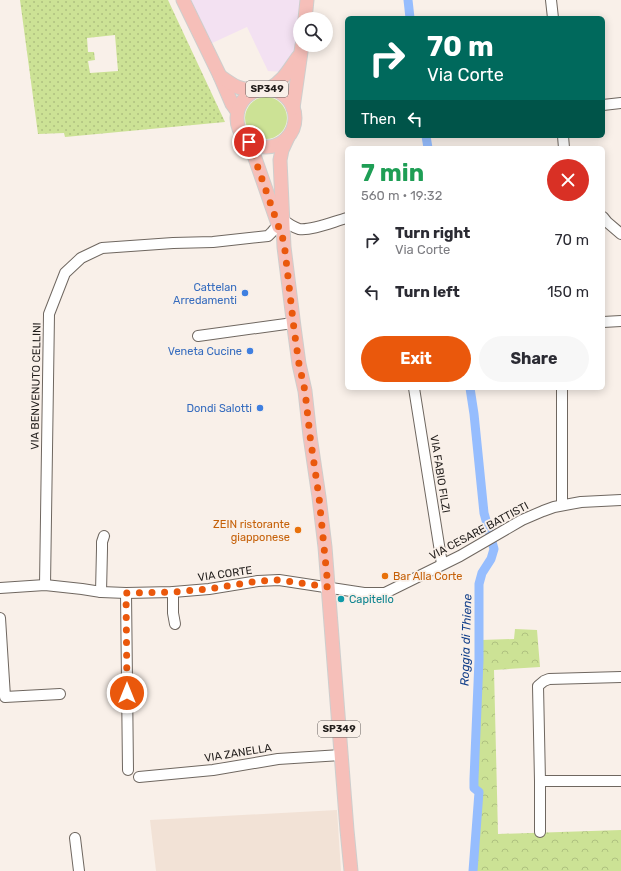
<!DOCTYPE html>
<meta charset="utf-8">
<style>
:root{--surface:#fff;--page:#f7f7f7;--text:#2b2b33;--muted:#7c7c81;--accent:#ea580c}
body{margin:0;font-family:Rubik,sans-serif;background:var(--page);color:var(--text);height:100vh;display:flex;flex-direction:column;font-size:15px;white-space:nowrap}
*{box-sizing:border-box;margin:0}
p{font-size:13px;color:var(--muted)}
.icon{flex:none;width:22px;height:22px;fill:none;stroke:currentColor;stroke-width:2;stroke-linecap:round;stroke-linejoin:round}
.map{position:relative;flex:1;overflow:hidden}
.drawer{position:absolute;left:345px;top:146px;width:260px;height:244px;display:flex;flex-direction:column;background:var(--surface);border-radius:6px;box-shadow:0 2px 10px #0003}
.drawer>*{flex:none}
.guide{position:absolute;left:345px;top:16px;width:260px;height:122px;border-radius:6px;box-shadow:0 2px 10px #0003;background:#00695c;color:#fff;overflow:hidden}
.controls{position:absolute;left:293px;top:12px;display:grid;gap:8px}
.controls a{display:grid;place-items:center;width:40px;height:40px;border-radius:50%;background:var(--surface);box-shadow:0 2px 10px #0003;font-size:20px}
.pin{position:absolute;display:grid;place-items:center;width:34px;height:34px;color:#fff;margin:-17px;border:2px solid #fff;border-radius:50%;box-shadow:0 1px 4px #0007}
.me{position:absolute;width:44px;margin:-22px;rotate:0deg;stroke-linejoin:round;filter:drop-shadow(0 0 3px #0008)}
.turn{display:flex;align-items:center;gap:14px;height:84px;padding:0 16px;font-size:18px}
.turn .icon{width:52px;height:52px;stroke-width:2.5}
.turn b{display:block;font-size:28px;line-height:34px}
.then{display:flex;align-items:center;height:38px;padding:0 16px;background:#0003;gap:8px;font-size:15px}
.round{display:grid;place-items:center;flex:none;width:42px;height:42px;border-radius:21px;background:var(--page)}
.headline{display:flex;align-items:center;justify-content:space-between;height:68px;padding:0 16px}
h1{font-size:24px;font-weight:700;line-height:30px;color:#1e9e55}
.cta{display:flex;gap:8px;margin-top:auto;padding:8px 16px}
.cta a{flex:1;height:46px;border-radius:24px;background:var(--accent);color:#fff;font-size:16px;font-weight:700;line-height:46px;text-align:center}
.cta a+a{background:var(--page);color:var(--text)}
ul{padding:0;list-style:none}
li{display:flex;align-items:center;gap:12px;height:52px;padding:0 16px}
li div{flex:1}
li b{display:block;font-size:15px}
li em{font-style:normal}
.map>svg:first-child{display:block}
.built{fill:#f2e2d6}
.industrial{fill:#f3e1f2}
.grass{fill:#cce295}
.forest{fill:url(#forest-crowns)}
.garden{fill:url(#garden-dots);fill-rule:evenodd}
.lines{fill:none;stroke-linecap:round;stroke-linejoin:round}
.canal{stroke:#96bdfe;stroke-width:9}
.minor-casing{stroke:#6f6760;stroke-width:12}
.major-casing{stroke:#cececd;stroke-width:15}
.minor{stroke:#fff;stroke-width:10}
.major{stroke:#f6bfb9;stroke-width:13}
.route{stroke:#ea580c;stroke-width:7;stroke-dasharray:0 12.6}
.shop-dot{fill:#3f7fe0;stroke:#f9f0e9;stroke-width:1.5}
.food-dot{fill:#e8710a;stroke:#f9f0e9;stroke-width:1.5}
.culture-dot{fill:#0f9aa8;stroke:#f9f0e9;stroke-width:1.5}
.labels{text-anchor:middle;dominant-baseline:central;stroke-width:3.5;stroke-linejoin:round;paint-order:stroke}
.shield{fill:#f9f0e9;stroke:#625d5a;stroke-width:1}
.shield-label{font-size:10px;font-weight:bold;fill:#221e1c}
.shop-label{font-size:11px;fill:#366cbe;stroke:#f9f0e9;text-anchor:end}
.street-label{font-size:11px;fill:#221e1c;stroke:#f9f0e9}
.food-label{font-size:11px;fill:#c56008;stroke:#f9f0e9;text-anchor:end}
.culture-label{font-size:11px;fill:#0d838f;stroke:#f9f0e9;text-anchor:start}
.water-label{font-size:12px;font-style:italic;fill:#14408a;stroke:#f9f0e9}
</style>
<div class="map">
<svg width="621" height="871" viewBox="0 0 621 871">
<defs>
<pattern id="forest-crowns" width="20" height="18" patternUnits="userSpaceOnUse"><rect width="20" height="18" fill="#cce295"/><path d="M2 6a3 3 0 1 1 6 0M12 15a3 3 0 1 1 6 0" fill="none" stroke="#afc180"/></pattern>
<pattern id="garden-dots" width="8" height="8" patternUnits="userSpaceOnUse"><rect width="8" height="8" fill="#cce295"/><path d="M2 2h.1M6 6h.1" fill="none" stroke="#afc180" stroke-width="1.8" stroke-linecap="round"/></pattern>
</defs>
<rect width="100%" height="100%" fill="#f9f0e9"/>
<polygon class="built" points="337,810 341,871 156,871 150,820"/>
<polygon class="industrial" points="189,0 302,0 295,48 293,55 283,72 268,71 247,27 210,44"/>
<circle class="grass" cx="266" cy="118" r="21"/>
<polygon class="forest" points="515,629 537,630 540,667 494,670 498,834 621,830 621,871 475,871 476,770 481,640 514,639"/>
<path class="garden" d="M20,0H168L225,122L65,137L64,133L38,134ZM115,35L118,71L90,73L88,61L95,60L94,52H88L87,38Z"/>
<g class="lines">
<g class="canal">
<polyline points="408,0 410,18"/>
<polyline points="426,136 428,148"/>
<polyline points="470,388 474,414 484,513 494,549 491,559 482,573 479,584 479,660 474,779 474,788 479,792 473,871"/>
</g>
<defs>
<g id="minor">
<polyline points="551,0 553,18"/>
<polyline points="603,105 621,103"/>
<polyline points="563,136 564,148"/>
<polyline points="603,217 607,222 621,234"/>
<path d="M282,219C287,223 293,227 299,229C311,231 335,221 347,218"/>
<polyline points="603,322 621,321"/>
<polyline points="198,336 293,323"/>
<polyline points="414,388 442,564"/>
<polyline points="562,388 562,505"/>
<polyline points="45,585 49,314 65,273 81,258 102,248 173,243 213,242 268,236 272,232 278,225"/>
<polyline points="0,588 45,585 82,589 101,592 126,593 173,592 209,589 258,581 279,580 364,593 385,593 460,556 522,520 543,511 554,507 581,502 621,500"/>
<polyline points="101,592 102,549 102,542 104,536"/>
<polyline points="173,592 173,613 175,624"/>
<polyline points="126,593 128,770"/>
<polyline points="0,618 5,697 60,694"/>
<polyline points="139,777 213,770 278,759 341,755"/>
<polyline points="540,781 621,781"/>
<polyline points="540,832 540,781 538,686 544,681 549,679 621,677"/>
<polyline points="75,838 79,871"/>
</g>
<g id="major">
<polyline points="183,0 220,76 232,104 237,111"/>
<polyline points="305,19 307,0"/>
<path d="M220,76C234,86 239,90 256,90"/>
<circle cx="266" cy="118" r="29"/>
<path d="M269,89C284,80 288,71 298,57"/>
<polyline points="293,108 302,45"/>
<polyline points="288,137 282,150 280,160 284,247 294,327 299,364 305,391 310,436 319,497 325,547 347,830 351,871"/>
<polyline points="249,141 279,227"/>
</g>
</defs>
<use href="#minor" class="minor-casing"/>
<use href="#major" class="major-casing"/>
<use href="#minor" class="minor"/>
<use href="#major" class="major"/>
</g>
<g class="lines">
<polyline class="route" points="127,693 126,593 173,592 209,589 258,581 279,580 328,587 319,497 310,436 305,391 299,364 294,329 284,242 249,142"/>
</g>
<g class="shop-dot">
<circle cx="245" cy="293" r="4"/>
<circle cx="250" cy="351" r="4"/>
<circle cx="260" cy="408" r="4"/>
</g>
<g class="food-dot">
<circle cx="298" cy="530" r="4"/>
<circle cx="385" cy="576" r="4"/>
</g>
<circle class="culture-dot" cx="341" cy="599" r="4"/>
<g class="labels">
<g class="shield">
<rect x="246" y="81" width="42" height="16" rx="3"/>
<rect x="318" y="721" width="42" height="16" rx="3"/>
</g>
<g class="shield-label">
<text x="267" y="89">SP349</text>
<text x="339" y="729">SP349</text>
</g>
<g class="shop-label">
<text x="237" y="287">Cattelan<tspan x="237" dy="13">Arredamenti</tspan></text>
<text x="242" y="351">Veneta Cucine</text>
<text x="252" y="408">Dondi Salotti</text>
</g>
<g class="street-label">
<text transform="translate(36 386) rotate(-89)">VIA BENVENUTO CELLINI</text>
<text transform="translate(440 474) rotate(81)">VIA FABIO FILZI</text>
<text transform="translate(479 531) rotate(-28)">VIA CESARE BATTISTI</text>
<text transform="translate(225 574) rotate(-8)">VIA CORTE</text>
<text transform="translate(238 753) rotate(-9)">VIA ZANELLA</text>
</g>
<g class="food-label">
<text x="290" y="524">ZEIN ristorante<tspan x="290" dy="13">giapponese</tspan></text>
<text x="393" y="576" text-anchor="start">Bar Alla Corte</text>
</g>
<g class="culture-label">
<text x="349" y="599">Capitello</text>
</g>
<g class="water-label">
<text transform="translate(466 640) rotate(-88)">Roggia di Thiene</text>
</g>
</g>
</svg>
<div class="controls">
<a><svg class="icon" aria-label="search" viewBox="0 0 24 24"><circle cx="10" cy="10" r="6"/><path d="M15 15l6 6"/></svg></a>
</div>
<div class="pin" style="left:249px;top:142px;background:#d93025"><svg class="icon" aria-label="arrive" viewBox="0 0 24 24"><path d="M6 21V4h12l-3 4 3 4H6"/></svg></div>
<svg class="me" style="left:127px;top:693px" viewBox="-20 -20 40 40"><circle r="17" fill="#ea580c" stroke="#fff" stroke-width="3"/><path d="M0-11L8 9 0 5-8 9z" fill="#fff"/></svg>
<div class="guide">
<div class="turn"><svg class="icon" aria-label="right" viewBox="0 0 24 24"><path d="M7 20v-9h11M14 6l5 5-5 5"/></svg><div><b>70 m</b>Via Corte</div></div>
<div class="then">Then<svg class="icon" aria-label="left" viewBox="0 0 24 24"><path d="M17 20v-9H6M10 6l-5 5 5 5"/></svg></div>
</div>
<section class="drawer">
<div class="headline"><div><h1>7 min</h1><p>560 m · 19:32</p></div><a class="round" style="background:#d93025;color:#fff"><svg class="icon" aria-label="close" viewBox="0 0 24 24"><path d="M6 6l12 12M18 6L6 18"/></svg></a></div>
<ul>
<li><svg class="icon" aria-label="right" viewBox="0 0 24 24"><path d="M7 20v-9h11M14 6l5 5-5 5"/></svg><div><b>Turn right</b><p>Via Corte</p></div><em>70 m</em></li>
<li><svg class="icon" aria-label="left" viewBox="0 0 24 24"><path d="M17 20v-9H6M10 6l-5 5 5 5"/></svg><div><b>Turn left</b></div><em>150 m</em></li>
</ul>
<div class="cta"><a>Exit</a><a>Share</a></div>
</section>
</div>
